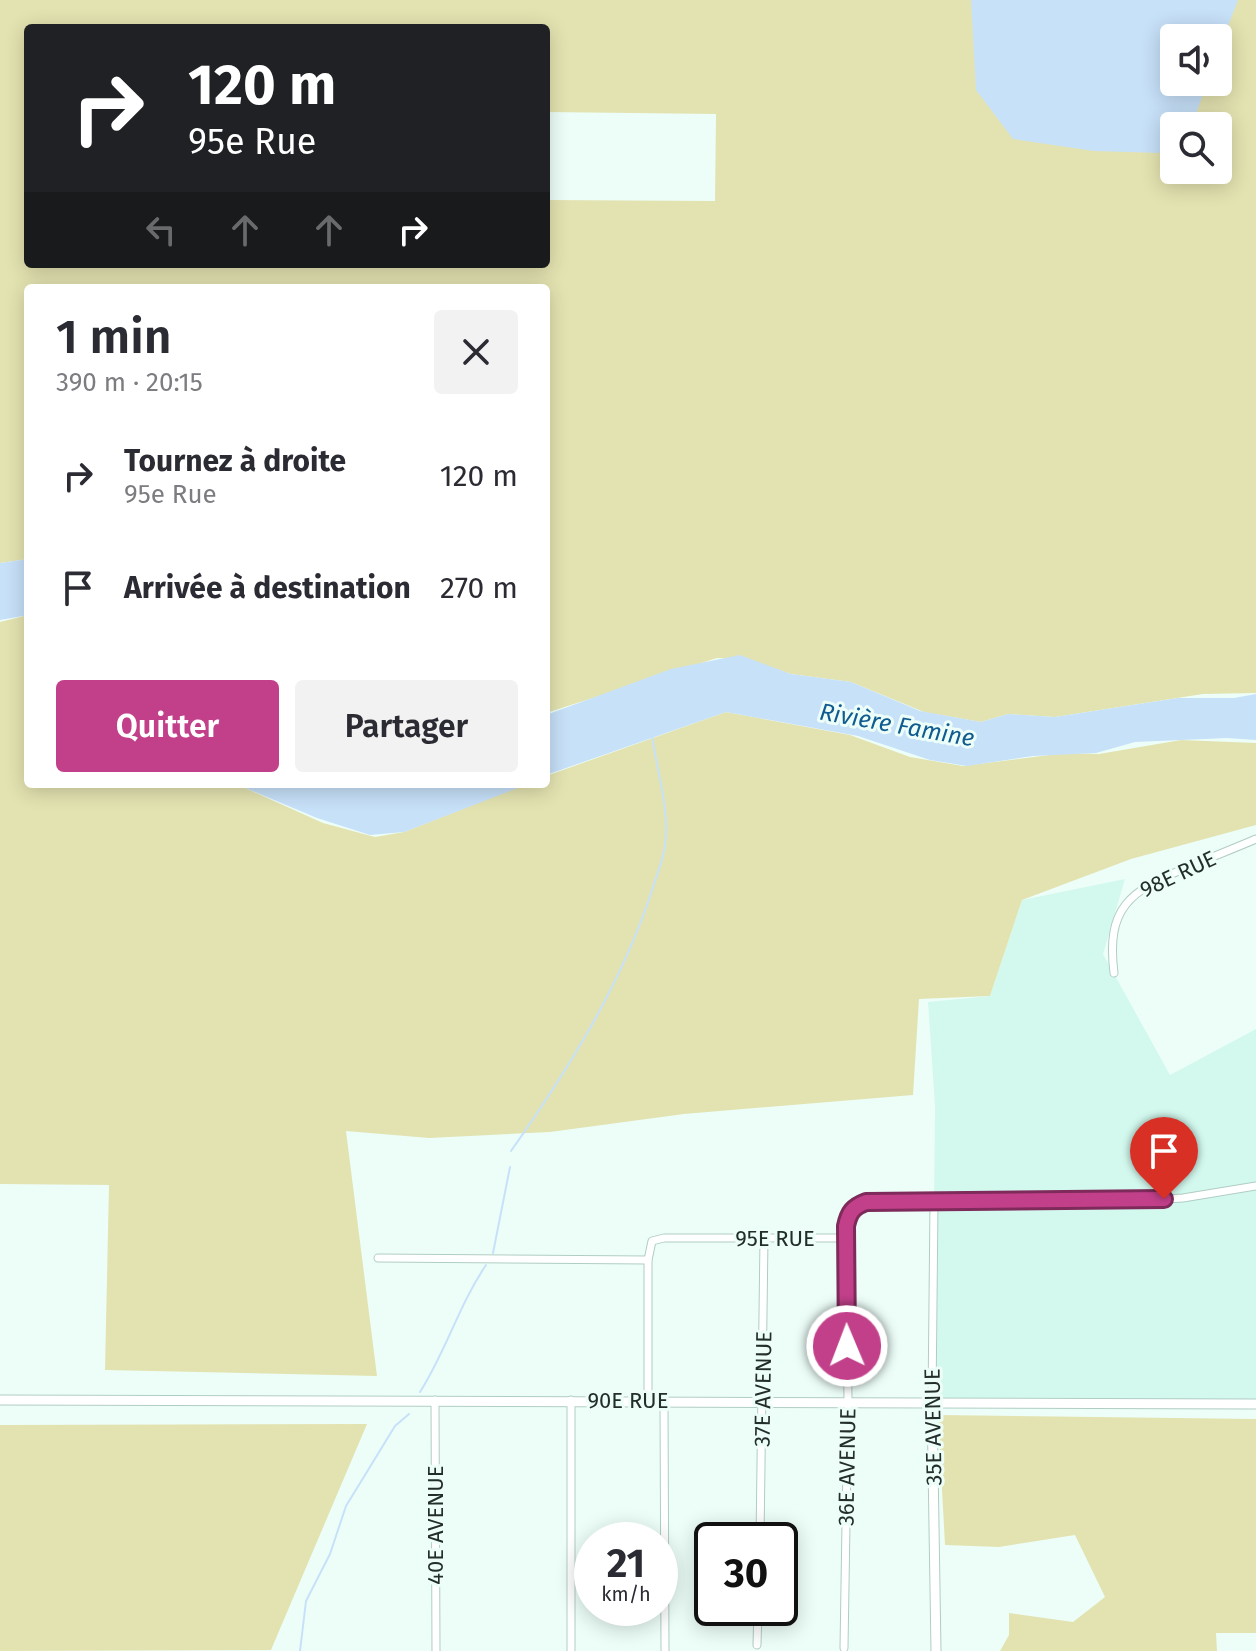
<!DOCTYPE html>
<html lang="fr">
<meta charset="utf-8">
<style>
:root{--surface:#fff;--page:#f2f2f3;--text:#2b2b33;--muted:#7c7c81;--accent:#c2408a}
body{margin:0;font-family:"Fira Sans",sans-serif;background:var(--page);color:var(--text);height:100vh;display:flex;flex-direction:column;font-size:30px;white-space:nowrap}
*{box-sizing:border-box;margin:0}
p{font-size:26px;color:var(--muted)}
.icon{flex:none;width:44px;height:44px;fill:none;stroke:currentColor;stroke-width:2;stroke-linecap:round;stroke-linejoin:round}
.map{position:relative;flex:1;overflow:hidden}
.side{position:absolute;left:24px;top:284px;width:526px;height:504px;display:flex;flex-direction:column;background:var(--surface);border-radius:8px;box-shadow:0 4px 20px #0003}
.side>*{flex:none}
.banner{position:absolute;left:24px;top:24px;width:526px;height:244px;border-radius:8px;box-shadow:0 4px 20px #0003;background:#202124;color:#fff;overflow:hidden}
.buttons{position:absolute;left:1160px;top:24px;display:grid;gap:16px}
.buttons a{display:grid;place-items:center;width:72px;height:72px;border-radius:8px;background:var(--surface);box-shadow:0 4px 20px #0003;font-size:40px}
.speed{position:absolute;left:574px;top:1522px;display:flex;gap:16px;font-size:40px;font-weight:700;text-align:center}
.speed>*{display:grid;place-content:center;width:104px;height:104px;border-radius:50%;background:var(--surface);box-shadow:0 4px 20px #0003;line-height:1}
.speed small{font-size:20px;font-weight:400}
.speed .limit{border:4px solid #111;border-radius:12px;background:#fff;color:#111}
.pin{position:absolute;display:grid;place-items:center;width:68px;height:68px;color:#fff;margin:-82px -34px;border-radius:50% 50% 50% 0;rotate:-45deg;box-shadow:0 0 8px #0007}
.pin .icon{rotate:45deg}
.me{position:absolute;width:88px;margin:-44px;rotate:359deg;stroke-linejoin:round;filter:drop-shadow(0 0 6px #0008)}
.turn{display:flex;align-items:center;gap:28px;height:168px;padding:0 32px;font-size:36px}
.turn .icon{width:104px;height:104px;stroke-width:2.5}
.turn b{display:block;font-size:56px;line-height:68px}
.lanes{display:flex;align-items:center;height:76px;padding:0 32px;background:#0003;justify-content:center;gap:40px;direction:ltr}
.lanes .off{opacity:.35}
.round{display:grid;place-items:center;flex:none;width:84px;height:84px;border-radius:8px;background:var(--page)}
.head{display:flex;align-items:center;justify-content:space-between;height:136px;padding:0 32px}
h1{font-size:48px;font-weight:600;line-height:60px}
.primary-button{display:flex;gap:16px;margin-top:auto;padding:16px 32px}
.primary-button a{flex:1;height:92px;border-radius:8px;background:var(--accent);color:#fff;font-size:32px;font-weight:600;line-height:92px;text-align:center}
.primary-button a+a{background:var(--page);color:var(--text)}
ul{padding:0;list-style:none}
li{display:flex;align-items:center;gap:24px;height:112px;padding:0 32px}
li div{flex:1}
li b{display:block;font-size:30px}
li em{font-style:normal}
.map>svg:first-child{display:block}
.built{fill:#d3f9ee}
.green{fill:#e3e3b1;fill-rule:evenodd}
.water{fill:#c7e1f9}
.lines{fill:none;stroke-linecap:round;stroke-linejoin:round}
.stream{stroke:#c7e1f9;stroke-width:2}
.minor-casing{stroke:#b0cdc4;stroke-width:9}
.tertiary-casing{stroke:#b0cdc4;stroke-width:11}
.minor{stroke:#fff;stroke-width:7}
.tertiary{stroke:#fff;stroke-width:9}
.route-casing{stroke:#7e2a5a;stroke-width:20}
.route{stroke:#c2408a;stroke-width:14}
.labels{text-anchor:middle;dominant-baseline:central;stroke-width:6;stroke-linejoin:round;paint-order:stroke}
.street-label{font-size:22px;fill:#232e2b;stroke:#edfef9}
.water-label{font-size:24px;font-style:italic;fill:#105b8f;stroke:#edfef9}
</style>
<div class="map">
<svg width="1256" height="1651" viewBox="0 0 1256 1651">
<rect width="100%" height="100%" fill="#edfef9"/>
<polygon class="built" points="1125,879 1103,954 1170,1075 1256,1029 1256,1404 932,1401 935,1106 928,1002 990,996 1022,900"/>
<g class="green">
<path d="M0,0H1256V693L1203,694L1055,717L1008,714L981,722L924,712L851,682L791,674L748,659L717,658L546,713V288H28V559L0,563ZM28,28H546V112L716,114L715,201L546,200V264H28ZM1174,38H1218V82H1174ZM1174,126H1218V170H1174Z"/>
<polygon points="28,615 28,784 236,784 323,823 375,837 404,832 526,784 546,784 546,776 726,712 850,735 910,757 963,766 1065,753 1099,754 1181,740 1256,743 1256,825 1131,859 1022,900 990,996 919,999 913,1095 684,1114 550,1132 429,1138 346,1131 377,1376 105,1370 109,1185 0,1184 0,622"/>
<polygon points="938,1415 1256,1419 1256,1633 1216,1633 1217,1651 1000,1651 1009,1635 1009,1613 1073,1622 1105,1597 1075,1535 999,1547 945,1545"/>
<polygon points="367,1424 271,1650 0,1651 0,1425"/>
</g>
<g class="water">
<polygon points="971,0 1238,0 1218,52 1218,38 1174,38 1174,82 1207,82 1196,114 1185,126 1174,126 1174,139 1161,153 1094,151 1013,139 976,90"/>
<polygon points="28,559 28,615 0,620 0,563"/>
<polygon points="740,655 791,674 851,682 920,711 981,722 1008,714 1055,717 1178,698 1234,698 1256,694 1256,740 1227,738 1135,742 1096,753 1033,756 967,766 930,760 858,736 726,712 546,775 546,715 671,669"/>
<polygon points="236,784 528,784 404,832 370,835 317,818"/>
</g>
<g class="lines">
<g class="stream">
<path d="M511,1151C568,1070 623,982 653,887C657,874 663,860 665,846C670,811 657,771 652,736"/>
<polyline points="493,1253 510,1167"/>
<path d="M420,1392C446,1351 459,1305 486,1265"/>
<polyline points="300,1651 306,1601 330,1554 346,1506 395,1426 409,1414"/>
</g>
<defs>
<g id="minor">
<path d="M1114,973C1106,908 1129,891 1186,868C1209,858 1233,849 1256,839"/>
<polyline points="378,1258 648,1260"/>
<polyline points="435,1400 436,1651"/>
<polyline points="648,1400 648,1260 652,1241 664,1238 846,1238"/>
<polyline points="664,1400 665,1651"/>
<polyline points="932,1401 934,1203"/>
<polyline points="760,1540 764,1238"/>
<polyline points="757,1645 758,1608"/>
<polyline points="844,1648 848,1400 846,1238 851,1211 866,1202 1146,1200 1183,1198 1256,1186"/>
<polyline points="571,1651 571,1400"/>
</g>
<g id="tertiary">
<polyline points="0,1400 1256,1404"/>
<polyline points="932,1401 936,1651"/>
</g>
</defs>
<use href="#minor" class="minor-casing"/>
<use href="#tertiary" class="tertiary-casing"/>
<use href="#minor" class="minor"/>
<use href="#tertiary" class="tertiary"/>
</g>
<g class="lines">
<defs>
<path id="route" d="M847,1346L846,1226C849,1212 853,1207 866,1202L1164,1199"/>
</defs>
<use href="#route" class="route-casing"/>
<use href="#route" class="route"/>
</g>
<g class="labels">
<g class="street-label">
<text transform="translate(1178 874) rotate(-25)">98E RUE</text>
<text x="775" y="1238">95E RUE</text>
<text transform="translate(763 1389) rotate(-89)">37E AVENUE</text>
<text x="628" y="1400">90E RUE</text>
<text transform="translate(933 1427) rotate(-91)">35E AVENUE</text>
<text transform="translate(847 1467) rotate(-89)">36E AVENUE</text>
<text transform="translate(435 1525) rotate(-90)">40E AVENUE</text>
</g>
<g class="water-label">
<text transform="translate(897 725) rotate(10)">Rivière Famine</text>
</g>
</g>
</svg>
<div class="buttons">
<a><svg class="icon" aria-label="sound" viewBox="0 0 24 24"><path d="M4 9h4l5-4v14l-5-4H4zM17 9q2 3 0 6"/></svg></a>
<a><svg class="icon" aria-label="search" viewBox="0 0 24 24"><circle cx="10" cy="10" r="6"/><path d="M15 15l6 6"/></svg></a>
</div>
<div class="speed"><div>21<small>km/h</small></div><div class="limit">30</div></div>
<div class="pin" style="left:1164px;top:1199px;background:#d93025"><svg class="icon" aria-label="arrive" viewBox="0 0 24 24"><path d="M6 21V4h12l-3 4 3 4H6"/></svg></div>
<svg class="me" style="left:847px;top:1346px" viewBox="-20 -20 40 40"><circle r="17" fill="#c2408a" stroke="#fff" stroke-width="3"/><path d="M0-11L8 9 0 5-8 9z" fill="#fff"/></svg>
<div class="banner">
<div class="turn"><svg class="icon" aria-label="right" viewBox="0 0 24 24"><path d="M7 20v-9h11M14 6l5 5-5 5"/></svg><div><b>120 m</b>95e Rue</div></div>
<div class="lanes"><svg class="icon off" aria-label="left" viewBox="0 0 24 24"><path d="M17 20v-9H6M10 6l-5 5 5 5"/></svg><svg class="icon off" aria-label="ahead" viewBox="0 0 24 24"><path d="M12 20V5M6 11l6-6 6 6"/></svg><svg class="icon off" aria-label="ahead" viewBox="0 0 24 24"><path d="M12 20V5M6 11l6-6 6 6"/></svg><svg class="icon" aria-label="right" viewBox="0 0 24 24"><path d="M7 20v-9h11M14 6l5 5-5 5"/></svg></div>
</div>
<section class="side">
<div class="head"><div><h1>1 min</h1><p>390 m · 20:15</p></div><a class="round"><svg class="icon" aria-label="close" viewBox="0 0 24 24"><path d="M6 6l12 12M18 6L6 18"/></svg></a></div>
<ul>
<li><svg class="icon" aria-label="right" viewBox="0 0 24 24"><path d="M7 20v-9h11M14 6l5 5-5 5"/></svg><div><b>Tournez à droite</b><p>95e Rue</p></div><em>120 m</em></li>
<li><svg class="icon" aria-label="arrive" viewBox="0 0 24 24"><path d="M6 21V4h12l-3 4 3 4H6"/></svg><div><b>Arrivée à destination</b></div><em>270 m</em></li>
</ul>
<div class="primary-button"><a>Quitter</a><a>Partager</a></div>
</section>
</div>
